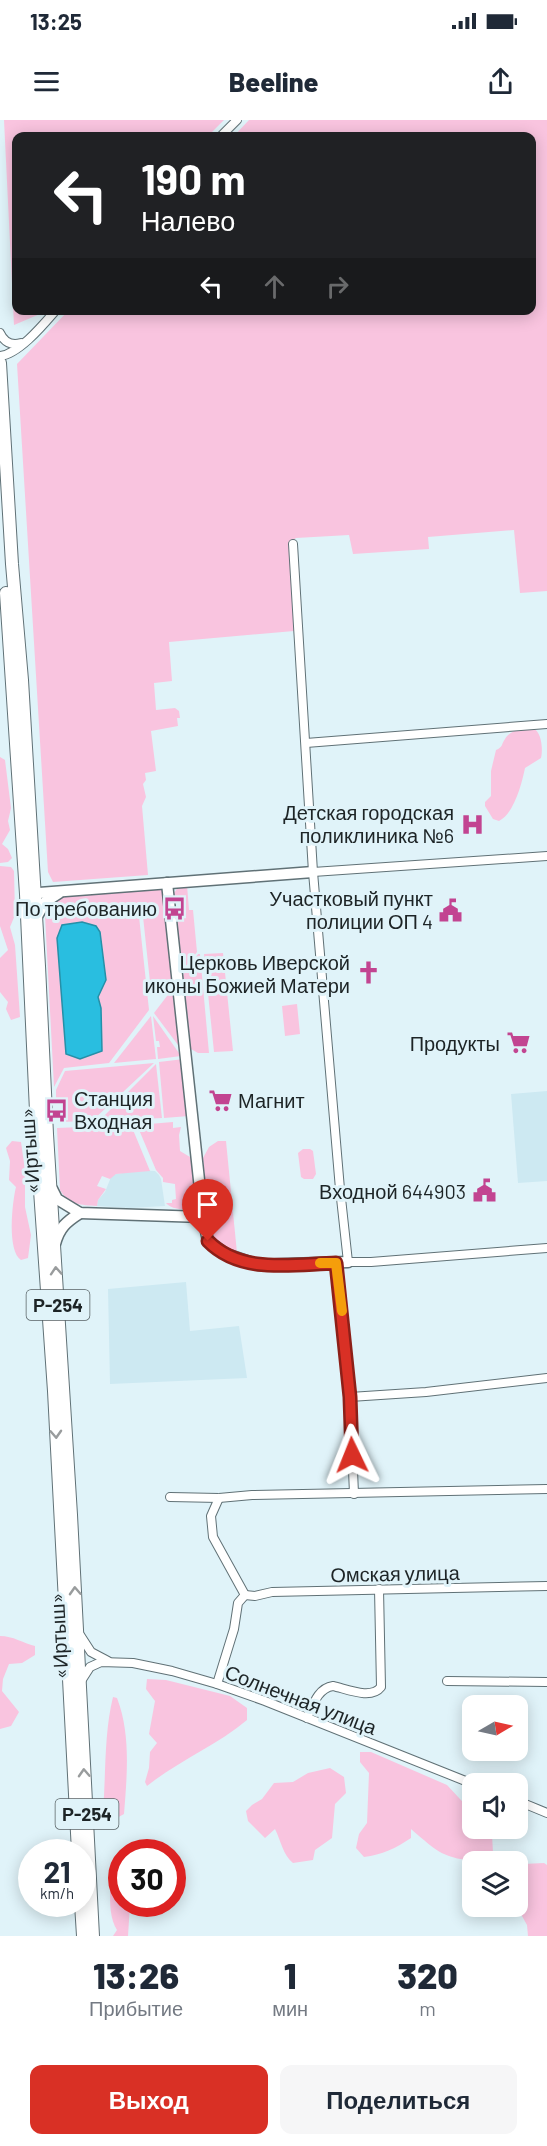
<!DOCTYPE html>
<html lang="ru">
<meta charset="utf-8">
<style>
:root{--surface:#fff;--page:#f6f6f7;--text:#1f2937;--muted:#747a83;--accent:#d93025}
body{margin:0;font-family:Barlow,sans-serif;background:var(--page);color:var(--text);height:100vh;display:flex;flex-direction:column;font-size:22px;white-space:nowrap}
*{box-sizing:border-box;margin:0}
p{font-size:20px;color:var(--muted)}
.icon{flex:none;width:33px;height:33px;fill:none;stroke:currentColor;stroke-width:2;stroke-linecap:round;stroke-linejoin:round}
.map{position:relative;height:1816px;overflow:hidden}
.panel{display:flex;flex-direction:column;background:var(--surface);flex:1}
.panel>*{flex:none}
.top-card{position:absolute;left:12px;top:12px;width:524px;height:183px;border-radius:12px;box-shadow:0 3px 15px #0003;background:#202124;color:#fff;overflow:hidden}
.needle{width:39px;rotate:81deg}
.fabs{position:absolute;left:462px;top:1575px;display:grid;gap:12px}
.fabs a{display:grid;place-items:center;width:66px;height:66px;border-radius:12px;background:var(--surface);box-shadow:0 3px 15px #0003;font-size:30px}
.speed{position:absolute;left:18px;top:1719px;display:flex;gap:12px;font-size:30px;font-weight:700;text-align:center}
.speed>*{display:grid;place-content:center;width:78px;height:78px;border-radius:50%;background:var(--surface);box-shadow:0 3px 15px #0003;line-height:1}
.speed small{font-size:15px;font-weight:400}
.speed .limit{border:9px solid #d22;background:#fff;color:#111}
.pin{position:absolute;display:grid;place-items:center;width:51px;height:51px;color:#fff;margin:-62px -26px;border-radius:50% 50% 50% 0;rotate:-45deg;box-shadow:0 0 6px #0007}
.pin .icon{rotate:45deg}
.me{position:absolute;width:66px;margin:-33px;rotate:358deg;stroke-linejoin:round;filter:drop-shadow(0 0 4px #0008)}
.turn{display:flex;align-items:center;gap:21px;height:126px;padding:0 30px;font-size:27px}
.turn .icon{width:78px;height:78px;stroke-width:2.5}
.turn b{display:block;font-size:42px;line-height:51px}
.lanes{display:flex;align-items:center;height:57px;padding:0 30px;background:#0003;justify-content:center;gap:30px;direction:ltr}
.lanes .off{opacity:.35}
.eta{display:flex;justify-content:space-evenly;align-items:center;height:102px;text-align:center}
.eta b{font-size:36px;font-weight:800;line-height:42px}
.button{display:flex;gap:12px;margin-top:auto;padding:12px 30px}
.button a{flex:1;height:69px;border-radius:12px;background:var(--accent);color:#fff;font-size:24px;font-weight:800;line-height:69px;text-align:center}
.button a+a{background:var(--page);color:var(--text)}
.status{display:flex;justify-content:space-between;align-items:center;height:42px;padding:0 30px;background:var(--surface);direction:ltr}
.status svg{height:16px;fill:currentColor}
header{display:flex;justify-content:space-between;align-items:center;height:78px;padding:0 30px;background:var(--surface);font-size:27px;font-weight:800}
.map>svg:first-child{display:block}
.built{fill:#cde9f2}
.green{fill:#f9c4df}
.water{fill:#29bee0;stroke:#2590a8;stroke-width:1.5}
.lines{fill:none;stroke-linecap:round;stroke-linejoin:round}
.street-casing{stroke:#607176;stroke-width:10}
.secondary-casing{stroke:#607176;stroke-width:13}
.primary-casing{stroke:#607176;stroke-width:14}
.street{stroke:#fff;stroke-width:8}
.secondary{stroke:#fff;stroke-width:10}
.primary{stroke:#fff;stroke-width:12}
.oneway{stroke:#999c9d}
.route-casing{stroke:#8d1f18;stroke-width:15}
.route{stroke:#d93025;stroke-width:10}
.slow{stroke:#f59e0b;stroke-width:10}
.labels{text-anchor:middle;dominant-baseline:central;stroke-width:6;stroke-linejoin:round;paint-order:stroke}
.shield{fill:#e0f3f9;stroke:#586265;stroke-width:1.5}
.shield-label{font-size:18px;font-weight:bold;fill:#1d2426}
.poi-label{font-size:20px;fill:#1d2426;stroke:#e0f3f9;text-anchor:end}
.street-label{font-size:20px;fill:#1d2426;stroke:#e0f3f9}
</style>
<div class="status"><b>13:25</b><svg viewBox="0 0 49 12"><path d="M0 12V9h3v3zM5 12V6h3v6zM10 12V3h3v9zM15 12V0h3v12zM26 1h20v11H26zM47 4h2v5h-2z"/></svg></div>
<header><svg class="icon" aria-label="menu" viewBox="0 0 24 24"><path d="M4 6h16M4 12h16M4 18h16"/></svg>Beeline<svg class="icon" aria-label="share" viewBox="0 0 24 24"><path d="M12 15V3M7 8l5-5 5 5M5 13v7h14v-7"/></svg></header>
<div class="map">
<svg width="547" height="1816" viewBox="0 0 547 1816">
<rect width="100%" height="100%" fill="#e0f3f9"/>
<g class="built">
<polygon points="547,971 547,1061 518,1063 511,974"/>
<polygon points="141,1050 155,1051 159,1055 161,1059 165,1086 130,1088 97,1086 98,1080 105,1072 111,1057 116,1054"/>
<polygon points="186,1162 190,1211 239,1206 247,1258 110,1264 108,1169"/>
</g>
<g class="green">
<polygon points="4,0 224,0 208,16 16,16 16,190 47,191 14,205"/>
<polygon points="249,0 547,0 547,471 520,473 514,410 428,417 429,429 353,434 349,415 296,418 292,421 291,432 294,511 169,522 172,561 154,563 156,590 175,588 179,591 180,598 177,598 178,606 151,611 156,651 145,653 146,660 143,664 146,677 142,686 148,755 53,762 48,752 17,244 68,191 531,190 531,16 234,16"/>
<path d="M522,608C524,608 531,607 533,608C542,612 543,630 541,638L525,648C522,663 514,694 499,701L493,699L485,686V682L491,676V651L496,630C503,627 501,625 505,619C508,613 516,610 522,608Z"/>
<polygon points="0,637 5,640 11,688 8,701 10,710 2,724 8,729 12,738 8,742 0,743"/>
<polygon points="0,746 11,747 14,751 15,795 10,807 15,825 20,897 11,900 6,889 8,882 0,872 0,838 8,830 0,806"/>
<polygon points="187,765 189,790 193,790 197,832 182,851 176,791 177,787 180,786 180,783 176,783 174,773 179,766"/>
<path d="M160,768L165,774V801L167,814L171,822L174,859L150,862L142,787H138L149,890L109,943L64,948L54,967L45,795C48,785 53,781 62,777Z"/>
<polygon points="223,833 233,931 214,932 204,834"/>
<polygon points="198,834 200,834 209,933 198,933 191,929 183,855"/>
<polygon points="177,863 184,933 154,893"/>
<polygon points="297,884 300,914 285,916 282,886"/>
<polygon points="151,896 156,939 114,943"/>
<polygon points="153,896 181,936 158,939 157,927 160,927 159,921 156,921"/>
<polygon points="184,939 189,996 164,998 159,942"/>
<polygon points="154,943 92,1001 58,1002 58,994 62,993 61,979 56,979 56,970 65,951"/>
<polygon points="156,944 162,998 99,1001"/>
<path d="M173,1002V1008L181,1007L179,1015L180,1031L190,1037L195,1038L199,1082C193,1092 173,1091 166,1083H172V1080L176,1079L175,1064L163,1062V1058L156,1050L137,1005Z"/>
<path d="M131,1005L150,1051L116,1054L110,1059L102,1056L97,1066L106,1069L98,1080L97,1086C81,1085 69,1085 60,1070L57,1008Z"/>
<path d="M12,1021L21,1022L25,1050V1087L31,1115L28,1138L21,1140C7,1131 12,1083 16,1067L9,1060L10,1041L6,1028Z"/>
<polygon points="218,1021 226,1021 237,1133 221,1125 210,1114 203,1038 209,1027"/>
<polygon points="303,1029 310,1029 313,1031 316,1054 313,1059 304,1059 301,1057 298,1033"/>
<path d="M0,1516C13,1516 23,1523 35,1526V1535L22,1543L9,1544L3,1559L2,1571L19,1592L11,1606L0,1609Z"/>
<path d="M147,1559L166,1560L230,1576L247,1588V1600C216,1626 178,1641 147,1666L145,1662L149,1648L150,1632L157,1623L149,1614L155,1581L146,1569Z"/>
<path d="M113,1577L117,1578C131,1614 127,1656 124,1694L115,1699L107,1697L103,1692C106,1654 104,1613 113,1577Z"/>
<path d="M360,1632H371L447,1665L472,1692V1708L487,1709L492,1714L493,1733L480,1741C443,1739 438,1732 411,1709V1718C396,1728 382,1735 364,1737L356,1728L359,1714L367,1703L369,1653L360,1642Z"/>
<path d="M330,1648L344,1657L346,1673L335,1684L332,1718L315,1730L313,1740L293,1743C283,1735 281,1721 275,1709L265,1718L248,1701L246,1691L252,1685L262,1679L274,1663L293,1662L308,1653Z"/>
<polygon points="544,1743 547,1745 547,1816 528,1816 527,1805 517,1787 518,1751 523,1744"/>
<path d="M119,1764L121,1765L122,1784H130L128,1816H113L117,1810C110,1799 110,1784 110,1771Z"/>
</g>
<polygon class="water" points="82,802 96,806 100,812 106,860 98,877 101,888 102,931 80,939 66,934 57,818 62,805"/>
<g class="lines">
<defs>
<g id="street">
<polyline points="221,16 237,0"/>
<path d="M0,213C4,222 11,226 21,223"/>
<path d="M0,236C19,234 43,205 56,190"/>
<polyline points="293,424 313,752 340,1069 348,1142 371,1142 547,1128"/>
<polyline points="306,623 547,604"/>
<polyline points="313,752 547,736"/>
<polyline points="336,1143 350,1277 354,1374"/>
<polyline points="350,1277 426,1272 547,1258"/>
<polyline points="170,1377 219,1378 252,1375 547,1369"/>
<polyline points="219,1378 211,1396 213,1417 245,1475"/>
<polyline points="245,1475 255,1476 272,1472 547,1466"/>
<polyline points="80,1515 91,1532 108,1541"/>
<polyline points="81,1561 90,1547 101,1542 133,1543 172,1551 217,1564 265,1581 473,1664"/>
<polyline points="447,1561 547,1562"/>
<polyline points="217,1564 234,1509 238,1483 245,1475"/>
<path d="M307,1598C313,1585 318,1568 333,1566C347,1569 371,1580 381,1567L379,1469"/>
<polyline points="518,1681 547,1693"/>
</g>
<g id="secondary">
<polyline points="167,763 203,1097 208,1121 226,1134 259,1145 348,1142"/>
<polyline points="26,774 313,752"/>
<polyline points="36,798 45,782 59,773"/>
<polyline points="52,1069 57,1079 80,1093 203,1097"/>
<path d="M55,1124C59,1108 66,1102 80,1093"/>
</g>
<g id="primary">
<polyline points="0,243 12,444 22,560 39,846 47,1014 71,1395 93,1816"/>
<polyline points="6,473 26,774 39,1056 54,1271 78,1732"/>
<polyline points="81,1784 83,1816"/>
</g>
</defs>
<use href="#street" class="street-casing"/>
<use href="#secondary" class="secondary-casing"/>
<use href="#primary" class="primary-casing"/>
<use href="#street" class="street"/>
<use href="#secondary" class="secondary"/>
<use href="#primary" class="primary"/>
</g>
<defs><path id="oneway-chevron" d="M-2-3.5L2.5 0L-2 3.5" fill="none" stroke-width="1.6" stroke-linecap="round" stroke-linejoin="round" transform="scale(1.5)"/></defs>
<g class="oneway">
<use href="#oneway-chevron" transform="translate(56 1151) rotate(-94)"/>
<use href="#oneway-chevron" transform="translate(56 1314) rotate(87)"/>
<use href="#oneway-chevron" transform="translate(75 1471) rotate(-93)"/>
<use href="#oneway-chevron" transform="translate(84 1653) rotate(-93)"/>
</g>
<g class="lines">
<defs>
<path id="route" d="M208,1121C241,1155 294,1144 336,1143L350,1277L352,1335"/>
</defs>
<use href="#route" class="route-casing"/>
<use href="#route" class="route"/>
<polyline class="slow" points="320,1143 336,1143 342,1191"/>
</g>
<defs>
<symbol id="hospital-bare" viewBox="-9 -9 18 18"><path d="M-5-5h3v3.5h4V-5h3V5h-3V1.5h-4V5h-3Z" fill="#c24491" stroke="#e0f3f9" stroke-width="2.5" paint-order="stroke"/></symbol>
<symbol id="bus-bare" viewBox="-9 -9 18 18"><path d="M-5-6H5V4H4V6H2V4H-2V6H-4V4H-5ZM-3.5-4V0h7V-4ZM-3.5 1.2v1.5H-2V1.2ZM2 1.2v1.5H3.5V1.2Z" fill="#c24491" stroke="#e0f3f9" stroke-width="2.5" paint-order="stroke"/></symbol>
<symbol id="civic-bare" viewBox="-9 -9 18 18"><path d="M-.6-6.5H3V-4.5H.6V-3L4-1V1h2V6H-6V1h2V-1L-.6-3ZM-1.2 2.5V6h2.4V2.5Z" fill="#c24491" stroke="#e0f3f9" stroke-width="2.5" paint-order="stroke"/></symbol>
<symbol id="church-bare" viewBox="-9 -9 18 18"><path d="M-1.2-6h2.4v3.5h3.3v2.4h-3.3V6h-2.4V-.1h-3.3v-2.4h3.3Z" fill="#c24491" stroke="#e0f3f9" stroke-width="2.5" paint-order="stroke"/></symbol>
<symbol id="supermarket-bare" viewBox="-9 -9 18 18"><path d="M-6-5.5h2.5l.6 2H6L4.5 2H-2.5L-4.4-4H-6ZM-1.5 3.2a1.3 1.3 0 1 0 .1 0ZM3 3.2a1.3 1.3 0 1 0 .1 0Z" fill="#c24491" stroke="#e0f3f9" stroke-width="2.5" paint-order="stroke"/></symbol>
</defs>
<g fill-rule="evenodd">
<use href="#hospital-bare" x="456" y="688" width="33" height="33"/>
<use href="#bus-bare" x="158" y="772" width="33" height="33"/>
<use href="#civic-bare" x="434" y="774" width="33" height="33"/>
<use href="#church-bare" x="352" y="836" width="33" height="33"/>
<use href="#supermarket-bare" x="502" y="906" width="33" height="33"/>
<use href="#supermarket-bare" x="204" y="964" width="33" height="33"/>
<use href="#bus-bare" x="40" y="974" width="33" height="33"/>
<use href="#civic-bare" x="468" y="1054" width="33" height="33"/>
</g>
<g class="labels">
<g class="shield">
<rect x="26.5" y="1170" width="63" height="30" rx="4.5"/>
<rect x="55.5" y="1679" width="63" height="30" rx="4.5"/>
</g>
<g class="shield-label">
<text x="58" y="1185">Р-254</text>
<text x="87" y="1694">Р-254</text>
</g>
<g class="poi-label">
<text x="454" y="692">Детская городская<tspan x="454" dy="23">поликлиника №6</tspan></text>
<text x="433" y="778">Участковый пункт<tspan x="433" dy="23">полиции ОП 4</tspan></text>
<text x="157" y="788">По требованию</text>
<text x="350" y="842">Церковь Иверской<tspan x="350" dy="23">иконы Божией Матери</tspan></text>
<text x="500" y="923">Продукты</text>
<text x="74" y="978" text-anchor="start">Станция<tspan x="74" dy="23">Входная</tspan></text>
<text x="238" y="980" text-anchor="start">Магнит</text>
<text x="466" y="1071">Входной 644903</text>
</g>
<g class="street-label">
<text transform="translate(29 1031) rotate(-94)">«Иртыш»</text>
<text transform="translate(395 1453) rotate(-1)">Омская улица</text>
<text transform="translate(58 1516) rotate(-93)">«Иртыш»</text>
<text transform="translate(301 1579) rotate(21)">Солнечная улица</text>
</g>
</g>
</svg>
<div class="fabs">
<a><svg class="needle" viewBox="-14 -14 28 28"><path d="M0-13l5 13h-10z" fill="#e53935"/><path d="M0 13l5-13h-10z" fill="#747a83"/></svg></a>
<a><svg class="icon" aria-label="sound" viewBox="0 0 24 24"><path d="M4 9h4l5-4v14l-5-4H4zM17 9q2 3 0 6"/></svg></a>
<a><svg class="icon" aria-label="layers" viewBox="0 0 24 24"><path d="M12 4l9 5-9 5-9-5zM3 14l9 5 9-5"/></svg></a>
</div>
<div class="speed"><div>21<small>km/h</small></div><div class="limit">30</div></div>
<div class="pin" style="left:208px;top:1121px;background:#d93025"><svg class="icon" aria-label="arrive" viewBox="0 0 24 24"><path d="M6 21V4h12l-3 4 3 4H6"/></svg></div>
<svg class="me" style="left:352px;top:1335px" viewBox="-20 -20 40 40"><path d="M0-17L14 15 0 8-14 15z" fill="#d93025" stroke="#fff" stroke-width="4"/></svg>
<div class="top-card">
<div class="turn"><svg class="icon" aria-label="left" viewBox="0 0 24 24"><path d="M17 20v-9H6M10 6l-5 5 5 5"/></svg><div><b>190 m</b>Налево</div></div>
<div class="lanes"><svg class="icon" aria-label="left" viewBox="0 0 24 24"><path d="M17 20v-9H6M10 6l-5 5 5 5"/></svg><svg class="icon off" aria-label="ahead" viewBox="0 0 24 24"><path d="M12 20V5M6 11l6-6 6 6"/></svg><svg class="icon off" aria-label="right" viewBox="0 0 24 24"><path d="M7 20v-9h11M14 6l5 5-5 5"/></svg></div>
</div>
</div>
<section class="panel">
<div class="eta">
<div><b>13:26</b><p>Прибытие</p></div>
<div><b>1</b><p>мин</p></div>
<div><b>320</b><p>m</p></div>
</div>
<div class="button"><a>Выход</a><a>Поделиться</a></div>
</section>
